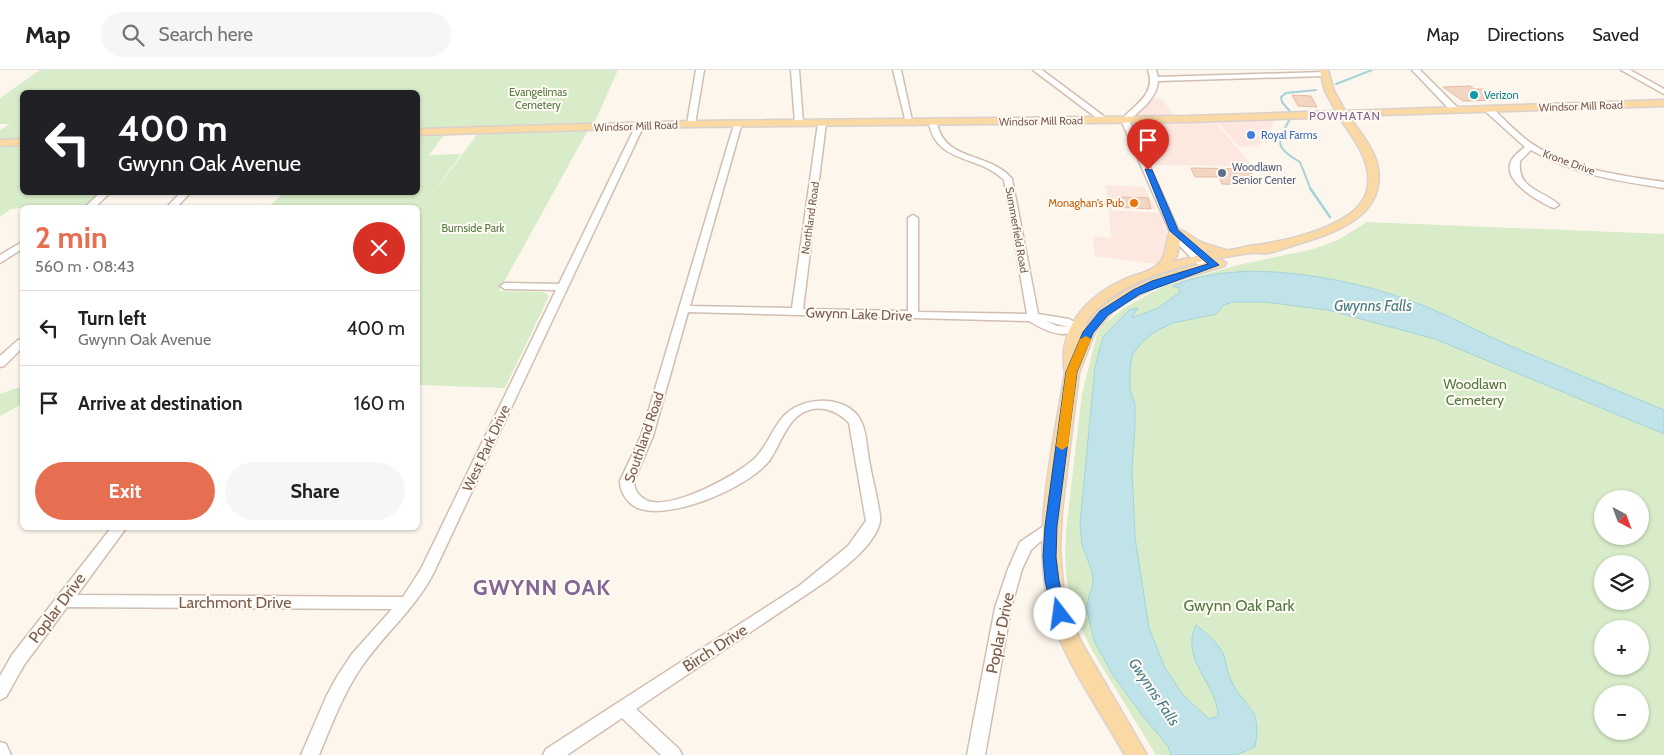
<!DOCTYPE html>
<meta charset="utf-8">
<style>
:root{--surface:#fff;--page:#f6f6f6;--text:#202124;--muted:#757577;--line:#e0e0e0;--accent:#e76f51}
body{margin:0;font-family:Cabin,sans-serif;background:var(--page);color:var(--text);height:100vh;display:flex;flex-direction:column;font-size:19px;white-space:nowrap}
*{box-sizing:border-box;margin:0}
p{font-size:16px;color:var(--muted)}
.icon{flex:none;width:28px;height:28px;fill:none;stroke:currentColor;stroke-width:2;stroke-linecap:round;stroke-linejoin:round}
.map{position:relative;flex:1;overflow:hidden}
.sheet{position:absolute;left:20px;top:135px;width:400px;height:325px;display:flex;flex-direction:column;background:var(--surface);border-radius:8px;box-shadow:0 1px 4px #0004}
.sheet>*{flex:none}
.banner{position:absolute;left:20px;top:20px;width:400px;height:105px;border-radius:8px;box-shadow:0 1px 4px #0004;background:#202124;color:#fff;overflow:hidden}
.needle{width:32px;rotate:139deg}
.controls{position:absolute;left:1594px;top:420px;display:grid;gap:10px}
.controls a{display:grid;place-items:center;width:55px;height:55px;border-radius:50%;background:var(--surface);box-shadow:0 1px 4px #0004;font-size:25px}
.pin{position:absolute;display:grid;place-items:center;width:42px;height:42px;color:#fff;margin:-51px -21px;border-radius:50% 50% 50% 0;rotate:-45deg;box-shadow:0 0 5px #0007}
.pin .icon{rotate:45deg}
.me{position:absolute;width:55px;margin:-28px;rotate:345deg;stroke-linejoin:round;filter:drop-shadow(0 0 4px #0008)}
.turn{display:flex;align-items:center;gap:18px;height:105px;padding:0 15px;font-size:22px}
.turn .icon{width:65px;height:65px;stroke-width:2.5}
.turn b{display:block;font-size:35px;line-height:42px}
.round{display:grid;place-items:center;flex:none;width:52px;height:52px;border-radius:26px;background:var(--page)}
.headline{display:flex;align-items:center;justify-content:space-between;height:85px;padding:0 15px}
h1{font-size:30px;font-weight:800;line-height:38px;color:var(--accent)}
.button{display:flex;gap:10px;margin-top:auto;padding:10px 15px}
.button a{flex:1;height:58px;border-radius:30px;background:var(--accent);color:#fff;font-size:20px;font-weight:800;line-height:58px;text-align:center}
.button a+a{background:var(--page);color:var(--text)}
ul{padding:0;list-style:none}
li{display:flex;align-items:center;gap:15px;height:75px;padding:0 15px;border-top:1px solid var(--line)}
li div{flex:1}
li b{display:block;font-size:19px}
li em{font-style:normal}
header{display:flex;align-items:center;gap:30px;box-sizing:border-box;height:70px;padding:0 25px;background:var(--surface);border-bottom:1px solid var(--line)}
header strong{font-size:24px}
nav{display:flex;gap:28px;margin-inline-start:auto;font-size:18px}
.search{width:350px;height:45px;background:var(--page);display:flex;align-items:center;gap:12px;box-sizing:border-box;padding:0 18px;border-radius:28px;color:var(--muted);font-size:19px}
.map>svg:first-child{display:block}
.commercial{fill:#fde8e0}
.green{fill:#d8ecc9;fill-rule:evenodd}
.water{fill:#bfe3e8;stroke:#a5d3da}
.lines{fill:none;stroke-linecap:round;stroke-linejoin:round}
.stream-far1{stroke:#a5d3da;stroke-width:2}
.stream{stroke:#a5d3da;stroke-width:2.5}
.building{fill:#f3d5c3;stroke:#e6bba3}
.minor-casing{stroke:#d1beb0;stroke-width:3}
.major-casing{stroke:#dad1cd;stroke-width:3}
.minor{fill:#fff;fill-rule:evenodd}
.major{fill:#fbd9a5;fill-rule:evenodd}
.route{fill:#1a73e8;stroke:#114b97}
.slow{fill:#f59e0b}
.culture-dot{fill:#0f9aa8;stroke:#fffaf3;stroke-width:2}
.shop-dot{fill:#3f7fe0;stroke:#fffaf3;stroke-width:2}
.service-dot{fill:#5c6f8a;stroke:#fffaf3;stroke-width:2}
.food-dot{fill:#e8710a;stroke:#fffaf3;stroke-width:2}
.labels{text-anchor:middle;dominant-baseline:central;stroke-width:4;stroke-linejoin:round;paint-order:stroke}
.far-park-label{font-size:11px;fill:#537a41;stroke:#fffaf3}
.far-culture-label{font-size:11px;fill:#0d838f;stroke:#fffaf3;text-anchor:start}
.far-street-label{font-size:11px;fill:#7a5c4d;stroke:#fffaf3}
.far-shop-label{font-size:11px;fill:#366cbe;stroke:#fffaf3;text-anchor:start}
.far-service-label{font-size:11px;fill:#4e5e75;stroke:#fffaf3;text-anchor:start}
.far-food-label{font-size:11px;fill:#c56008;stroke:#fffaf3;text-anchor:end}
.far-neighbourhood-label{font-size:12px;letter-spacing:1px;fill:#846695;stroke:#fffaf3}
.street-label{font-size:14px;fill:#7a5c4d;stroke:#fffaf3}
.park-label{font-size:14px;fill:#537a41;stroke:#fffaf3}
.water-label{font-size:15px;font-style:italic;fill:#437c86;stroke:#fffaf3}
.near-street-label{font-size:16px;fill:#7a5c4d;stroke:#fffaf3}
.near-park-label{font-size:16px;fill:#537a41;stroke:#fffaf3}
.near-district-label{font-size:22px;font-weight:bold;letter-spacing:1px;fill:#846695;stroke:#fffaf3}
</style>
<header>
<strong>Map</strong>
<div class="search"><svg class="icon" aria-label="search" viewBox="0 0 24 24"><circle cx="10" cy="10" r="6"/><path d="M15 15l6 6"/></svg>Search here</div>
<nav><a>Map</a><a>Directions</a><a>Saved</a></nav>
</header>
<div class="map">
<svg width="1664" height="685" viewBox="0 0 1664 685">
<rect width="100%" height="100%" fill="#fdf6ec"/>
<g class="commercial">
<polygon points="1154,28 1162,30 1175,46 1140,48 1136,45"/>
<polygon points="1272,49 1274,50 1268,67 1257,76 1239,77 1216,50"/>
<polygon points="1214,50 1252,96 1152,95 1136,55"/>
<polygon points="1106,115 1144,117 1156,139 1108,139"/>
<polygon points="1109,140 1160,143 1168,167 1163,188 1156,194 1095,186 1093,166 1111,168"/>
</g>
<g class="green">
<polygon points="40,0 618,0 593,56 418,60 418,22 22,22 22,71 0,71 0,60 10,54 0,54 0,28"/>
<polygon points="588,60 499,221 544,222 549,226 505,318 418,315 418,138 268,138 283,123 418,122 418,65 445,64 429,85 461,84 431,126 479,62"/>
<polygon points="0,76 22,76 22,102 20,104 22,104 22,122 105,123 85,137 22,138 11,139 0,147"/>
<path d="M1367,152L1664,164V685H1156L1093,582L1078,552L1067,512L1065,488L1066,460L1082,324L1097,264L1104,254L1124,238L1164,216L1238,195L1313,179L1338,170ZM1602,429H1640V466H1602ZM1602,494H1640V531H1602ZM1602,559H1640V596H1602ZM1602,624H1640V661H1602Z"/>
<polygon points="22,316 22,334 0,346 0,324"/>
</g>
<path class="water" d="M1249,201C1311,202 1369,214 1427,237C1454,248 1479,262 1506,274C1559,296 1611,318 1664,340V364L1435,269L1328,240L1265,232H1232L1224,235L1216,244L1173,253L1156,261L1143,271L1132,285L1130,300V320L1135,334V355L1132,400L1135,467L1149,558L1165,598L1183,625L1209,649L1218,646C1218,614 1179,590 1196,555C1204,561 1216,571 1221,580C1227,588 1226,601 1231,610C1244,639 1263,636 1255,677L1236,685H1171L1168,676L1142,645L1113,605L1095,573L1086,537L1093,514L1092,502L1082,474L1080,453L1095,297L1103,267L1129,240L1138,238L1132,247H1134L1158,238L1180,222L1179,218L1173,216C1196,205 1223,203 1249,201Z"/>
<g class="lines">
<g class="stream-far1">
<polyline points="1336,14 1372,0"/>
<path d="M1311,120L1300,92C1270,75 1280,71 1292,44L1282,32L1281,27L1286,23L1316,20"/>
</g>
<polyline class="stream" points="1310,118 1330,147"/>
</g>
<g class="building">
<polygon points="1470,16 1474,19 1484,19 1501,30 1463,31 1443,17"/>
<polygon points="1292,25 1311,26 1317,37 1298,36"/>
<polygon points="1191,98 1249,99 1259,115 1222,114 1219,107 1195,107"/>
<polygon points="1117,127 1148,128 1151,139 1120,137"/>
</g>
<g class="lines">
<defs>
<g id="minor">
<polygon points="696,0 704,0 695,54 691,56 687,54"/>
<polygon points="791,0 799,0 803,53 799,55 795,53"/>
<polygon points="893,0 901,0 913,55 906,53"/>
<polygon points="1033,0 1042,0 1109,50 1102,52"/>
<path d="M1148,0H1156L1158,7L1324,2L1328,4L1324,6L1158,11C1157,28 1141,40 1129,50L1182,168L1210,195V199H1202L1173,169L1121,50C1134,35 1157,24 1148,0Z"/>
<polygon points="1412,0 1420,0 1458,38 1458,42 1452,42"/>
<polygon points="1621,0 1630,0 1664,19 1664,24"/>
<path d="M1485,37H1491C1503,48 1515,61 1528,71C1567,99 1618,105 1664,112V118C1618,111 1572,104 1531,80L1520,91C1517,120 1543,120 1559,135L1554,138L1551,137C1537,130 1498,109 1513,88C1516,84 1521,80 1525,77L1485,41Z"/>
<path d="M735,51L742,53L690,236L792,238L818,53L822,51L826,53L803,239L908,241V148L913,145L918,148V242L1027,244L1004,110C980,85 936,94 929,53L933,51L937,53C944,92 991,82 1012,109L1038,244L1069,249L1092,261L1086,264C1075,262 1073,264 1062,264C1050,263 1039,257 1029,251L688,242L653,366L634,411C634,420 639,427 648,431C672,440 741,404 757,386C769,373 774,354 787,343C806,326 848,325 861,351C867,363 867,382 870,395C872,408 881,441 880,451C877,473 844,498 828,510L636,639L679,679L682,685H661L622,648L567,685H543L546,679L799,516L848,476L866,451L849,353C838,341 820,334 804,342C786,351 780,376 769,391C748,417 674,449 641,439C629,436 620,423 620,411L641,366ZM1046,251L1068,257L1057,256Z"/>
<path d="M637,53L644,55L434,502C416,538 385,563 362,596C343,624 332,654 319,685H301L327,625L338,605L352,584L392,539L67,537L24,595L6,627L0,630V606L12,585L111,458H126L77,525L403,527L421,499L556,220L505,219L500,216L505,213L559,214Z"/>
<polygon points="101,122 111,122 94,138 84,138"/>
<polygon points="181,122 191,122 176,138 166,138"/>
<polygon points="22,172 22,179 0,193 0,185"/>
<polygon points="22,269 22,278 4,296 0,297 0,286 18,270"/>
<polygon points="1051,451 1056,452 1058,456 1031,480 1022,499 1011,538 985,685 967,685 995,538 1008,499 1020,472"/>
<polygon points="0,672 6,674 11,685 0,685"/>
</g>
<g id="major">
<path d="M1320,0H1328L1334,21L1345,41L1664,30V36L1349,46C1359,62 1376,80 1378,99C1385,146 1334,164 1298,174C1288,177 1278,181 1269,183C1263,184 1256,182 1250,183C1200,190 1105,208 1083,260C1111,215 1172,201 1220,189L1226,193L1224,196L1158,216L1126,232L1112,242L1095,262L1079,303L1062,440L1060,478L1063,516L1067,536L1080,570L1147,685H1125C1101,642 1071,601 1054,555C1028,478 1052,382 1065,303C1057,259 1085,228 1123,210C1133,205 1147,203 1155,197C1169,187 1164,171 1171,159C1182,156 1191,168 1201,172C1208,175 1219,178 1226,180C1232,181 1243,177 1249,176C1281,172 1364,157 1368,116C1371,89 1353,68 1339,47L1188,52L691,57L418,65V59L691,51L1188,46L1336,41L1325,21ZM1180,169L1193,178L1213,182L1172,192L1177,186Z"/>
<polygon points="22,69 22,75 0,76 0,70"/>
</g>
</defs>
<use href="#minor" class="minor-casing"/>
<use href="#major" class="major-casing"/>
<use href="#minor" class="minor"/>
<use href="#major" class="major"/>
</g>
<polygon class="route" points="1145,99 1152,100 1178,160 1219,195 1140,224 1108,245 1093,263 1077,302 1057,456 1056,487 1059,511 1067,544 1065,548 1055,548 1053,544 1045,511 1043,487 1045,456 1066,302 1083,262 1100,241 1133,220 1152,211 1208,194 1170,161"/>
<polygon class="slow" points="1086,266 1091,269 1077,302 1068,376 1062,380 1056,376 1066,302 1080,269"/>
<circle class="culture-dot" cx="1474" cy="25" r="5"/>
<circle class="shop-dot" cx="1251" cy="65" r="5"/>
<circle class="service-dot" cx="1222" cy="103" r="5"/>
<circle class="food-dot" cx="1134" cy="133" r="5"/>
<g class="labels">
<g class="far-park-label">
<text x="538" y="22">Evangelimas<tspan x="538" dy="13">Cemetery</tspan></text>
<text x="473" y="158">Burnside Park</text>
</g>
<g class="far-culture-label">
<text x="1484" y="25">Verizon</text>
</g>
<g class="far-street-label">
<text transform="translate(1581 36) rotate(-2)">Windsor Mill Road</text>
<text transform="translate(1041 51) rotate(-1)">Windsor Mill Road</text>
<text transform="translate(636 56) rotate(-2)">Windsor Mill Road</text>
<text transform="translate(1569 92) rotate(20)">Krone Drive</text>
<text transform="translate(810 148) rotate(-82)">Northland Road</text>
<text transform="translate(1017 160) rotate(80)">Summerfield Road</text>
</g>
<g class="far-shop-label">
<text x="1261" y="65">Royal Farms</text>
</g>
<g class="far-service-label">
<text x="1232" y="97">Woodlawn<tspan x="1232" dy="13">Senior Center</tspan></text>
</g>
<g class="far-food-label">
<text x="1124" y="133">Monaghan's Pub</text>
</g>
<g class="far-neighbourhood-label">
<text x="1345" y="45">POWHATAN</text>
</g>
<g class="street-label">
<text transform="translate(859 244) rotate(2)">Gwynn Lake Drive</text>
<text transform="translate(644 367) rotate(-71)">Southland Road</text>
<text transform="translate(486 378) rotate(-65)">West Park Drive</text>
</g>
<g class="park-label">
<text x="1475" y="314">Woodlawn<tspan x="1475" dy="16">Cemetery</tspan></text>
</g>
<g class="water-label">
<text x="1373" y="236">Gwynns Falls</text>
<text transform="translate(1154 622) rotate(56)">Gwynns Falls</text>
</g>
<g class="near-street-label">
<text x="235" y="532">Larchmont Drive</text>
<text transform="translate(57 538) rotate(-53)">Poplar Drive</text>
<text transform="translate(1000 563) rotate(-78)">Poplar Drive</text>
<text transform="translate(715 578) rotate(-33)">Birch Drive</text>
</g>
<g class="near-park-label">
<text x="1239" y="535">Gwynn Oak Park</text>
</g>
<g class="near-district-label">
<text x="542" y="517">GWYNN OAK</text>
</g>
</g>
</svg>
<div class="controls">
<a><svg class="needle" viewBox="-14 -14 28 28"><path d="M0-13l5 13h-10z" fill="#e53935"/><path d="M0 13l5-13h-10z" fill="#757577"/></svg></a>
<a><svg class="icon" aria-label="layers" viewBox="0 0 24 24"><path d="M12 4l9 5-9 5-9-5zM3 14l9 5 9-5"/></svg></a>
<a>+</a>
<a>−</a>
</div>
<div class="pin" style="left:1148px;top:100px;background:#d93025"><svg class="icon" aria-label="arrive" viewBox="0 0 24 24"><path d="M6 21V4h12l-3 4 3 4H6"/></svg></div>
<svg class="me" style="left:1060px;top:544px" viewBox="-20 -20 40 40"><circle r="19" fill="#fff"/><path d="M0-13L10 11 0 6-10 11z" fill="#1a73e8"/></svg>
<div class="banner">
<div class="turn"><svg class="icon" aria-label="left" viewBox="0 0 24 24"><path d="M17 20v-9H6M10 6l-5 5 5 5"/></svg><div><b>400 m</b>Gwynn Oak Avenue</div></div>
</div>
<section class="sheet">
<div class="headline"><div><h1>2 min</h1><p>560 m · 08:43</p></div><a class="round" style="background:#d93025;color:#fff"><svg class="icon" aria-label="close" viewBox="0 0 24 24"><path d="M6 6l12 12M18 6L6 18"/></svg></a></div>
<ul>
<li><svg class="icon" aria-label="left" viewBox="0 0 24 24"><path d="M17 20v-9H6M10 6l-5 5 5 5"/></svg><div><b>Turn left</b><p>Gwynn Oak Avenue</p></div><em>400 m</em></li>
<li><svg class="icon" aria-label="arrive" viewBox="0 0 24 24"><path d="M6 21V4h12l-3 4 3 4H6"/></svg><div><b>Arrive at destination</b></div><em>160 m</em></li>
</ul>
<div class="button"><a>Exit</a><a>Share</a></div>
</section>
</div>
